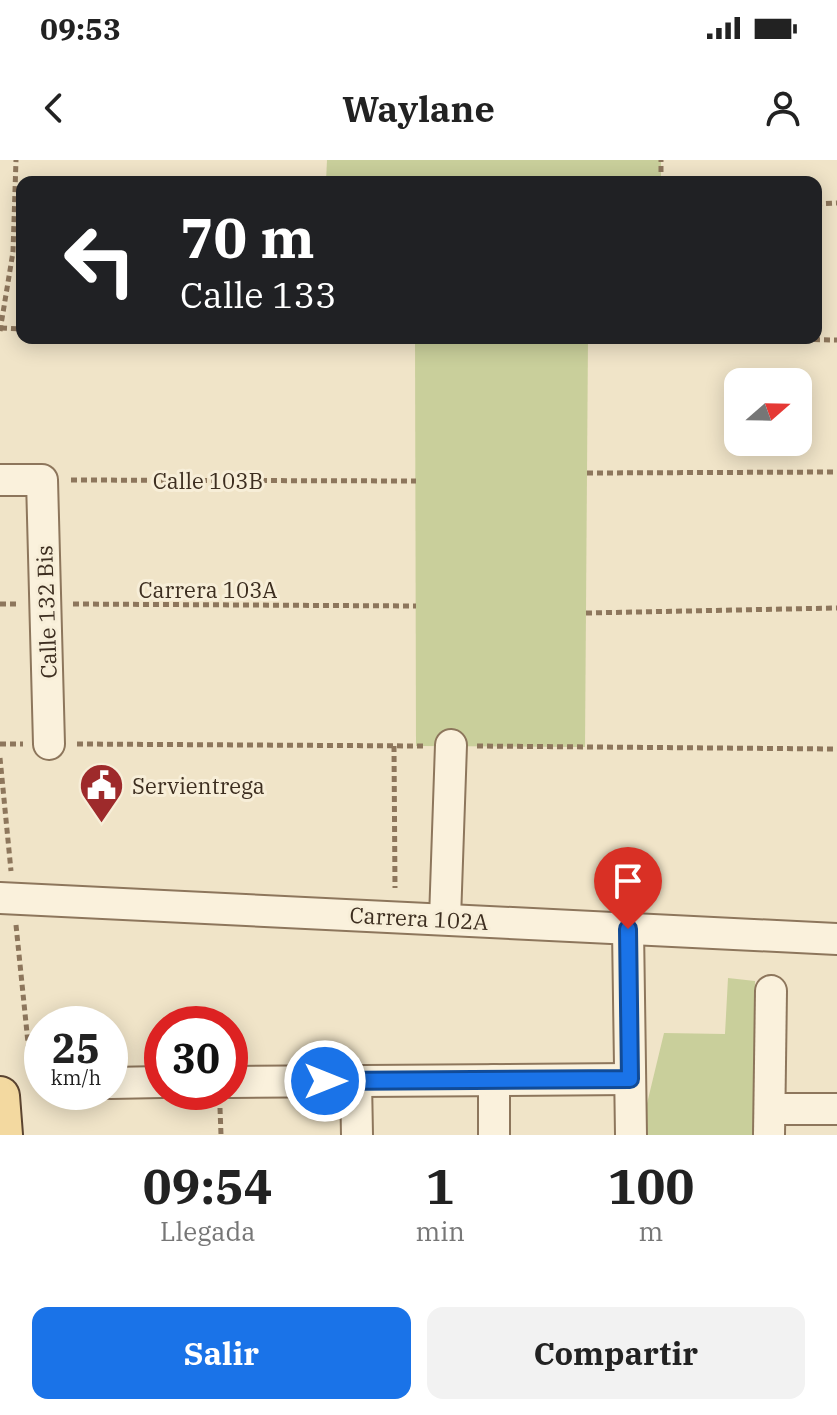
<!DOCTYPE html>
<html lang="es">
<style>
:root{--surface:#fff;--page:#f2f2f2;--text:#222;--muted:#767676;--accent:#1a73e8}
body{margin:0;font-family:"IBM Plex Serif",serif;background:var(--page);color:var(--text);height:100vh;display:flex;flex-direction:column;font-size:30px;white-space:nowrap}
*{box-sizing:border-box;margin:0}
p{font-size:26px;color:var(--muted)}
.icon{flex:none;width:44px;height:44px;fill:none;stroke:currentColor;stroke-width:2;stroke-linecap:round;stroke-linejoin:round}
.map{position:relative;height:975px;overflow:hidden}
.sheet{display:flex;flex-direction:column;background:var(--surface);flex:1}
.sheet>*{flex:none}
.hud{position:absolute;left:16px;top:16px;width:806px;height:168px;border-radius:16px;box-shadow:0 4px 20px #0003;background:#202124;color:#fff;overflow:hidden}
.needle{width:52px;rotate:70deg}
.buttons{position:absolute;left:724px;top:208px;display:grid;gap:16px}
.buttons a{display:grid;place-items:center;width:88px;height:88px;border-radius:16px;background:var(--surface);box-shadow:0 4px 20px #0003;font-size:40px}
.speed{position:absolute;left:24px;top:846px;display:flex;gap:16px;font-size:40px;font-weight:700;text-align:center}
.speed>*{display:grid;place-content:center;width:104px;height:104px;border-radius:50%;background:var(--surface);box-shadow:0 4px 20px #0003;line-height:1}
.speed small{font-size:20px;font-weight:400}
.speed .limit{border:12px solid #d22;background:#fff;color:#111}
.pin{position:absolute;display:grid;place-items:center;width:68px;height:68px;color:#fff;margin:-82px -34px;border-radius:50% 50% 50% 0;rotate:-45deg;box-shadow:0 0 8px #0007}
.pin .icon{rotate:45deg}
.me{position:absolute;width:88px;margin:-44px;rotate:90deg;stroke-linejoin:round;filter:drop-shadow(0 0 6px #0008)}
.turn{display:flex;align-items:center;gap:28px;height:168px;padding:0 32px;font-size:36px}
.turn .icon{width:104px;height:104px;stroke-width:2.5}
.turn b{display:block;font-size:56px;line-height:68px}
.eta{display:flex;justify-content:space-evenly;align-items:center;height:136px;text-align:center}
.eta b{font-size:48px;font-weight:700;line-height:56px}
.cta{display:flex;gap:16px;margin-top:auto;padding:16px 32px}
.cta a{flex:1;height:92px;border-radius:16px;background:var(--accent);color:#fff;font-size:32px;font-weight:700;line-height:92px;text-align:center}
.cta a+a{background:var(--page);color:var(--text)}
.status{display:flex;justify-content:space-between;align-items:center;height:56px;padding:0 40px;background:var(--surface);direction:ltr}
.status svg{height:22px;fill:currentColor}
header{display:flex;justify-content:space-between;align-items:center;height:104px;padding:0 32px;background:var(--surface);font-size:36px;font-weight:700}
.map>svg:first-child{display:block}
.green{fill:#c9cf9b}
.lines{fill:none;stroke-linecap:round;stroke-linejoin:round}
.minor-casing{stroke:#8d765c;stroke-width:34}
.major-casing{stroke:#5b4430;stroke-width:42}
.path{stroke:#8d765c;stroke-width:5;stroke-dasharray:6 4;stroke-linecap:butt}
.minor{stroke:#faf1dc;stroke-width:30}
.major{stroke:#f3d9a0;stroke-width:38}
.route-casing{stroke:#114b97;stroke-width:20}
.route{stroke:#1a73e8;stroke-width:14}
.labels{text-anchor:middle;dominant-baseline:central;stroke-width:6;stroke-linejoin:round;paint-order:stroke}
.street-label{font-size:22px;fill:#3d2e20;stroke:#f7eed8}
.poi-label{font-size:22px;fill:#3d2e20;stroke:#f7eed8;text-anchor:start}
</style>
<div class="status"><b>09:53</b><svg viewBox="0 0 49 12"><path d="M0 12V9h3v3zM5 12V6h3v6zM10 12V3h3v9zM15 12V0h3v12zM26 1h20v11H26zM47 4h2v5h-2z"/></svg></div>
<header><svg class="icon" aria-label="back" viewBox="0 0 24 24"><path d="M15 5l-7 7 7 7"/></svg>Waylane<svg class="icon" aria-label="person" viewBox="0 0 24 24"><circle cx="12" cy="8" r="4"/><path d="M4 21q1-7 8-7t8 7"/></svg></header>
<div class="map">
<svg width="837" height="975" viewBox="0 0 837 975">
<rect width="100%" height="100%" fill="#f0e4c8"/>
<g class="green">
<polygon points="327,0 661,0 661,22 326,22"/>
<polygon points="415,178 588,178 585,587 416,586"/>
<polygon points="728,818 755,821 753,975 645,975 644,956 664,873 725,874"/>
</g>
<g class="lines">
<defs>
<g id="minor">
<polyline points="0,320 42,320 49,584"/>
<polyline points="0,738 837,779"/>
<polyline points="445,759 451,585"/>
<polyline points="628,769 631,975"/>
<polyline points="494,920 494,975"/>
<polyline points="356,921 357,975"/>
<polyline points="230,922 630,919"/>
<polyline points="110,923 162,922"/>
<polyline points="770,949 837,949"/>
<polyline points="769,975 771,831"/>
</g>
<polyline id="major" points="0,936 3,975"/>
</defs>
<use href="#minor" class="minor-casing"/>
<use href="#major" class="major-casing"/>
<g class="path">
<polyline points="661,22 661,0"/>
<polyline points="816,44 837,43"/>
<polyline points="1,168 22,169"/>
<polyline points="0,171 13,92 16,0"/>
<polyline points="376,178 415,179"/>
<polyline points="724,178 837,180"/>
<polyline points="587,313 837,312"/>
<polyline points="71,320 416,321"/>
<polyline points="0,444 19,444"/>
<polyline points="73,444 416,446"/>
<polyline points="586,453 837,448"/>
<polyline points="0,584 23,584"/>
<polyline points="77,584 423,586"/>
<polyline points="394,586 395,728"/>
<polyline points="477,586 837,589"/>
<polyline points="0,598 11,711"/>
<polyline points="16,765 32,922"/>
<polyline points="220,948 221,975"/>
</g>
<use href="#minor" class="minor"/>
<use href="#major" class="major"/>
</g>
<g class="lines">
<defs>
<polyline id="route" points="325,921 630,919 628,769"/>
</defs>
<use href="#route" class="route-casing"/>
<use href="#route" class="route"/>
</g>
<defs>
<symbol id="civic-pin" viewBox="-11 -11 22 30"><path d="M0 17L-7.5 6A9.5 9.5 0 1 1 7.5 6Z" fill="#9e2a2b" stroke="#f7eed8"/><path d="M-.6-6.5H3V-4.5H.6V-3L4-1V1h2V6H-6V1h2V-1L-.6-3ZM-1.2 2.5V6h2.4V2.5Z" fill="#fff"/></symbol>
</defs>
<g fill-rule="evenodd">
<use href="#civic-pin" x="76" y="600" width="51" height="69"/>
</g>
<g class="labels">
<g class="street-label">
<text x="208" y="320">Calle 103B</text>
<text x="208" y="429">Carrera 103A</text>
<text transform="translate(46 452) rotate(-92)">Calle 132 Bis</text>
<text transform="translate(419 758) rotate(3)">Carrera 102A</text>
</g>
<g class="poi-label">
<text x="132" y="625">Servientrega</text>
</g>
</g>
</svg>
<div class="buttons">
<a><svg class="needle" viewBox="-14 -14 28 28"><path d="M0-13l5 13h-10z" fill="#e53935"/><path d="M0 13l5-13h-10z" fill="#767676"/></svg></a>
</div>
<div class="speed"><div>25<small>km/h</small></div><div class="limit">30</div></div>
<div class="pin" style="left:628px;top:769px;background:#d93025"><svg class="icon" aria-label="arrive" viewBox="0 0 24 24"><path d="M6 21V4h12l-3 4 3 4H6"/></svg></div>
<svg class="me" style="left:325px;top:921px" viewBox="-20 -20 40 40"><circle r="17" fill="#1a73e8" stroke="#fff" stroke-width="3"/><path d="M0-11L8 9 0 5-8 9z" fill="#fff"/></svg>
<div class="hud">
<div class="turn"><svg class="icon" aria-label="left" viewBox="0 0 24 24"><path d="M17 20v-9H6M10 6l-5 5 5 5"/></svg><div><b>70 m</b>Calle 133</div></div>
</div>
</div>
<section class="sheet">
<div class="eta">
<div><b>09:54</b><p>Llegada</p></div>
<div><b>1</b><p>min</p></div>
<div><b>100</b><p>m</p></div>
</div>
<div class="cta"><a>Salir</a><a>Compartir</a></div>
</section>
